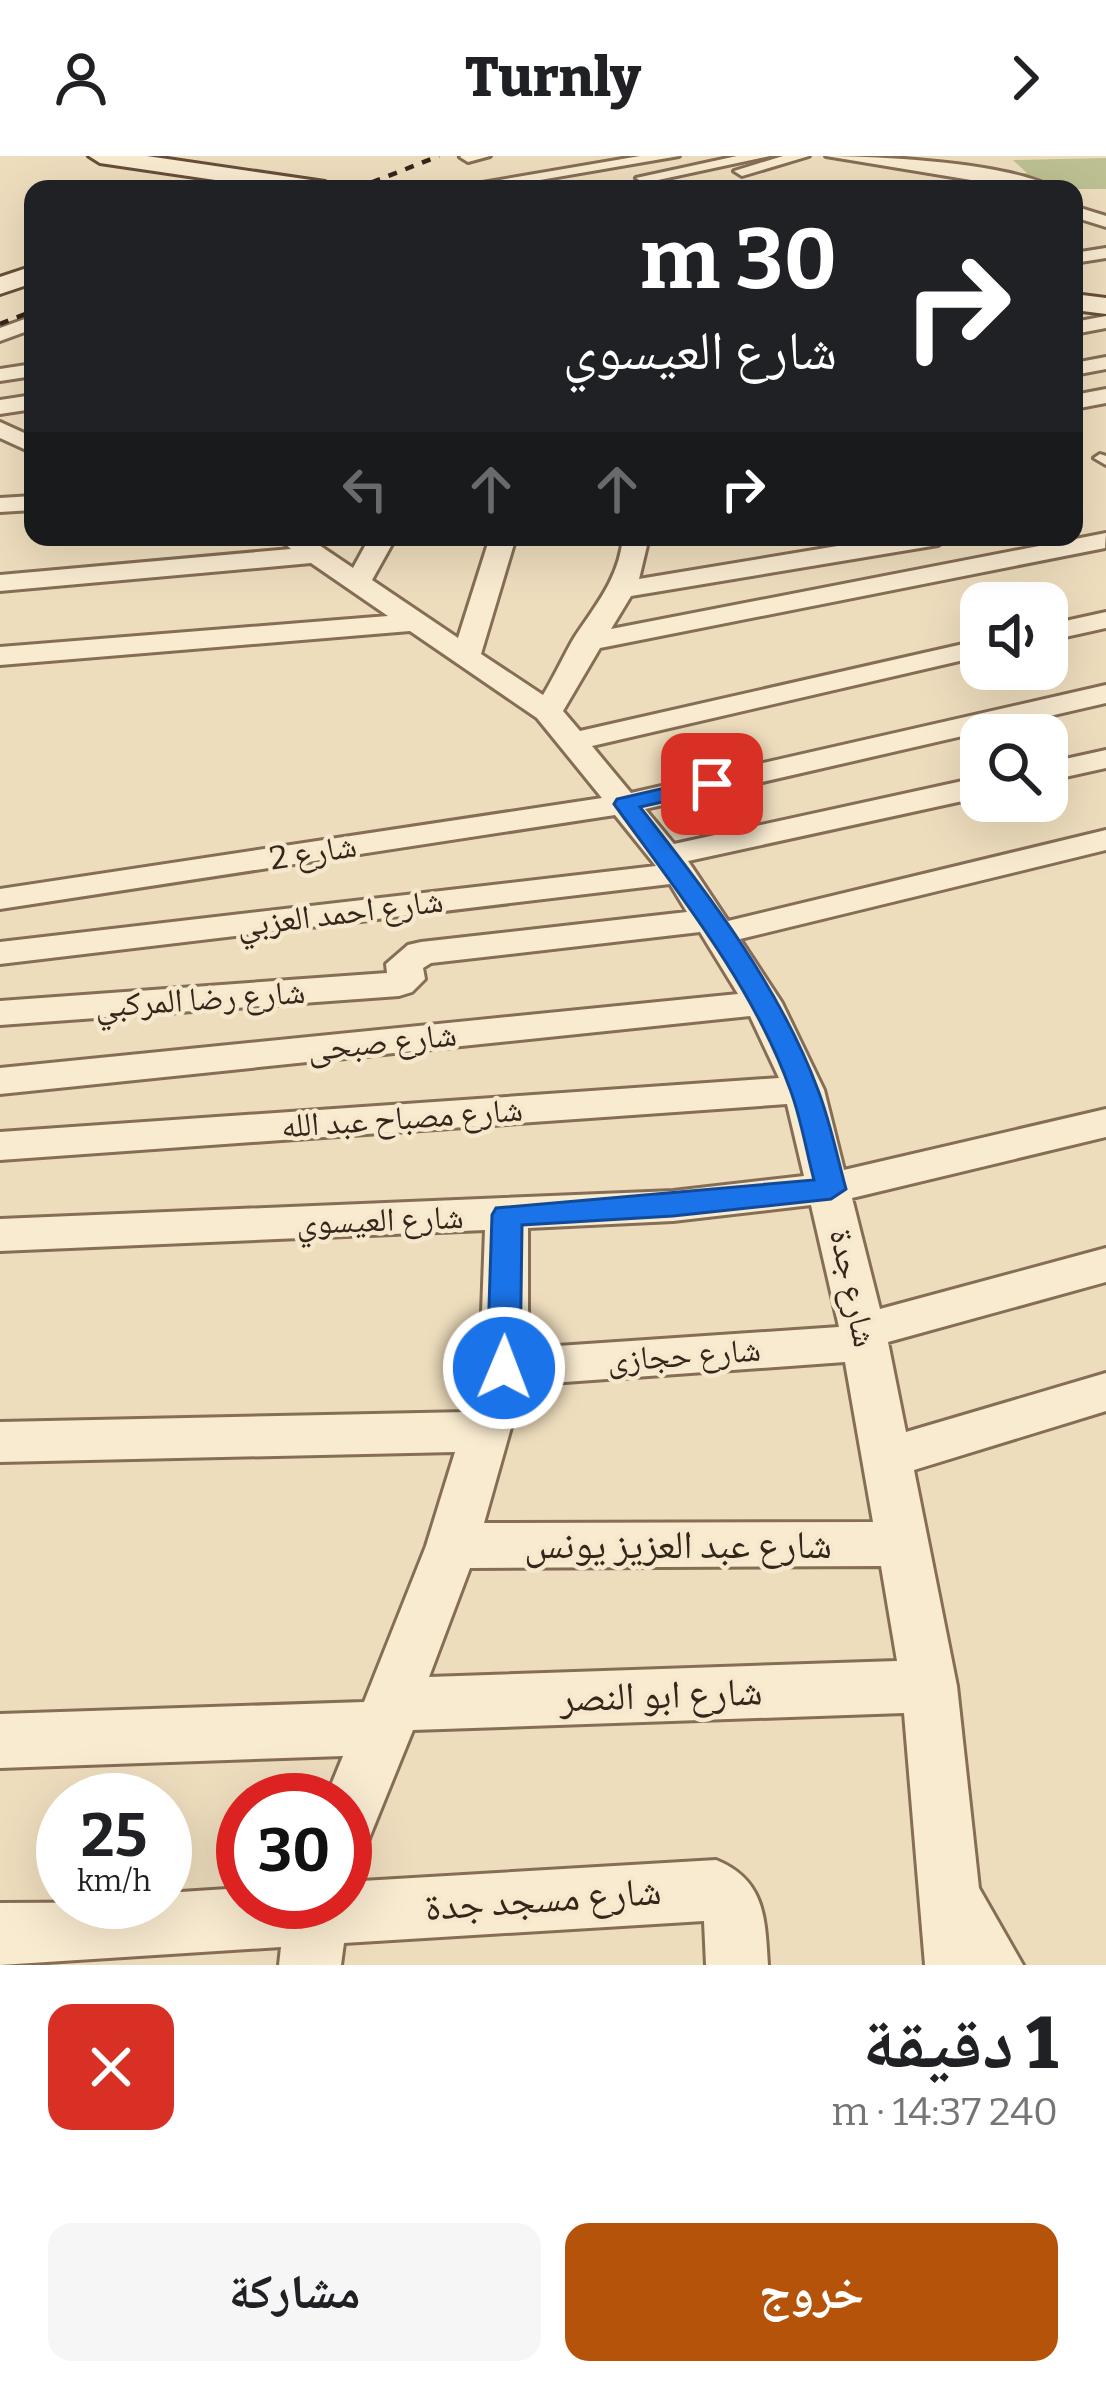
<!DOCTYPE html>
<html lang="ar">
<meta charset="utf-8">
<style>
:root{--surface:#fff;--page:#f6f6f6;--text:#202124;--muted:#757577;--accent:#b45309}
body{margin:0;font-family:Bitter,"Noto Naskh Arabic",serif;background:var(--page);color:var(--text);direction:rtl;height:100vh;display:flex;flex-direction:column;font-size:45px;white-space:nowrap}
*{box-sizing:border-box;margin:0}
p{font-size:39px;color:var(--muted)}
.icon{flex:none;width:66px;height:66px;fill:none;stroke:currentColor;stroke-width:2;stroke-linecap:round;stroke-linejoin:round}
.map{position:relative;height:1809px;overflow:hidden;direction:ltr}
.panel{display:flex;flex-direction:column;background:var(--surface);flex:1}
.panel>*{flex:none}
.hud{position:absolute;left:24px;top:24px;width:1059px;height:366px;border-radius:24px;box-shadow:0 12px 48px #0002;direction:rtl;background:#202124;color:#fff;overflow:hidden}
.tools{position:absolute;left:960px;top:426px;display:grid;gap:24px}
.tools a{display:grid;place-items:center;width:108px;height:108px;border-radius:24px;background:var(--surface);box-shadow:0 12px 48px #0002;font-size:60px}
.speed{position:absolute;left:36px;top:1617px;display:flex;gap:24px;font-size:60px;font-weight:700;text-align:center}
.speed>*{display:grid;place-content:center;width:156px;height:156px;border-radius:50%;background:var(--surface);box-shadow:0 12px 48px #0002;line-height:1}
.speed small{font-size:30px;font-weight:400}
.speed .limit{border:18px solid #d22;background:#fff;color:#111}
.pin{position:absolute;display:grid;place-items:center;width:102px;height:102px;color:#fff;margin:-51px;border-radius:24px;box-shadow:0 6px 18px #0006}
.me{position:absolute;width:132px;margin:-66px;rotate:1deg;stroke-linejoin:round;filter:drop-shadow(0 0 9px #0008)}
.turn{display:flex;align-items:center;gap:42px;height:252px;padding:0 48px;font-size:54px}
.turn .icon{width:156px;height:156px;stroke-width:2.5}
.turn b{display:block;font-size:84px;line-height:102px}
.lanes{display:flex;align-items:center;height:114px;padding:0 48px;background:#0003;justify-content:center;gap:60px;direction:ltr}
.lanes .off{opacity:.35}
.round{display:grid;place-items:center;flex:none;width:126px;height:126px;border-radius:24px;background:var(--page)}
.summary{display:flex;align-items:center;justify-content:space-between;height:204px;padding:0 48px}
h1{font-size:72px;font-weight:800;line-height:90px}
.cta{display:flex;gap:24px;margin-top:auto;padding:24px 48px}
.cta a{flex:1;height:138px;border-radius:24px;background:var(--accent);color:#fff;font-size:48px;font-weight:800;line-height:138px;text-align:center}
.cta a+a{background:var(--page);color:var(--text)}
header{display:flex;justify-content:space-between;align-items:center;height:156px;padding:0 48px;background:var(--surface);font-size:54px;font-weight:800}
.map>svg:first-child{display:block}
.cemetery{fill:#bdc091}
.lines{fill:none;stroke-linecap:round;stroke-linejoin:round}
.service-casing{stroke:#866d56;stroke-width:6}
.minor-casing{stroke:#866d56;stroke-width:6}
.secondary-casing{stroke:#674e3a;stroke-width:6}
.service{fill:#f9ebd0;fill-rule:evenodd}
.minor{fill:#f9ebd0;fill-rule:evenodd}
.secondary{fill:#f9ebd0;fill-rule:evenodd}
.rail{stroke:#35261b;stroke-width:4.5;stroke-dasharray:9 9;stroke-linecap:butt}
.route{fill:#1a73e8;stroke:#114b97;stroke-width:3}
.labels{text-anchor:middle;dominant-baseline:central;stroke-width:9;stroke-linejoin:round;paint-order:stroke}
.street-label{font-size:33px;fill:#35261b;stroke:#f5e8cd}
.near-street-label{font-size:39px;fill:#35261b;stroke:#f5e8cd}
</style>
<header><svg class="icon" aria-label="forward" viewBox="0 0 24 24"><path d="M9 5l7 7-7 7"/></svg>Turnly<svg class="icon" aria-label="person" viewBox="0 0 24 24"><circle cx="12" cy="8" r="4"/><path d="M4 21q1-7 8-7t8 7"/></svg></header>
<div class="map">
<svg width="1106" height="1809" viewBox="0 0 1106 1809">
<rect width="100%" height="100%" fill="#eeddbd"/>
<polygon class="cemetery" points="1106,2 1106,33 1061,33 1004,18 1027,17 1013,4"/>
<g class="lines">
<defs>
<polygon id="service" points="1100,298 1106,300 1106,309 1094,302"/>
<g id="minor">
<polygon points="490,0 468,6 460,1 461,0"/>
<polygon points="640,0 679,0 487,33 447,33"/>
<polygon points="737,0 770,0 644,27 636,22"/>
<polygon points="783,0 809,0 742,20 734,15"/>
<path d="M826,0C879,0 1013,7 1055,33H1026Z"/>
<polygon points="1074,50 1106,60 1106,71 1074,61"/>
<polygon points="1106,92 1106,102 1074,107 1074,97"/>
<polygon points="33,160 33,173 0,185 0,172"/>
<polygon points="1106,160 1106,172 1074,178 1074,166"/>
<polygon points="1106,201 1106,213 1074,219 1074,207"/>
<polygon points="33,208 33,220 0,225 0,213"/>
<polygon points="1106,233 1106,247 1074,253 1074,239"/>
<polygon points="33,239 33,253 0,258 0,244"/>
<polygon points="0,266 33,281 33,297 0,282"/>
<polygon points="33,340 33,354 0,356 0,342"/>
<path d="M1106,377L1105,392L600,492L563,555L580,575L981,484V500L592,590L631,637L1106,529V547L645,653L674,688L981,621V641L688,705L728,765L1106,674V694L740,783L782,847L824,934L844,1014L1106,953V981L852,1042L880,1153L1106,1092V1126L888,1186L906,1276L1106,1217V1255L914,1314L957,1530L979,1732L1023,1809H925L904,1557L413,1574L366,1690L345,1698V1644H325L343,1600L0,1612V1558L364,1546L426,1390L455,1296L0,1306V1266L467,1256L480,1212L485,1074L0,1095V1063L673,1035L804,1020L787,948L0,1004V976L779,922L750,860L0,938V912L738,838L700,776L431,807L423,812L425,823L412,836L399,840L0,869V845L387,817L386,808L408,789L421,786L687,756L670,728L0,808V786L656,710L615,659L0,753V733L602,642L537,562L410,475L0,509V491L388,460L311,407L0,435V419L291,393L277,381H307L353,412L370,381H396L372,424L458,482L490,381H516L481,498L543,539C554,521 565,497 574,482C595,450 619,423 623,381H649L639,423L892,381H951L938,389L631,440L611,473ZM811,1049L839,1171L528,1192V1072L673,1065ZM845,1206L873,1366L484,1367L523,1229ZM881,1410L897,1505L429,1521L470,1412Z"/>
<polygon points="1106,456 1106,472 1047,485 1047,469"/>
<polygon points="1106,594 1106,612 1047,625 1047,607"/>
<path d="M716,1704C765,1724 765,1761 768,1809H706L704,1765L344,1787L341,1809H279L281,1791L0,1809V1747L165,1746V1737L243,1732V1746H345V1726Z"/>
</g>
<g id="secondary">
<polygon points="89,0 147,0 325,26 337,33 277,33 100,7"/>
<polygon points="33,110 33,127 0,138 0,121"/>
<polygon points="1074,138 1106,142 1106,158 1074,154"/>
</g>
</defs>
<use href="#service" class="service-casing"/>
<use href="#minor" class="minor-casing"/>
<use href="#secondary" class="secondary-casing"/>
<use href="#service" class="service"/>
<use href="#minor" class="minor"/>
<use href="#secondary" class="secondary"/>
<g class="rail">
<polyline points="355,33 439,0"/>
<polyline points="0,168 33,155"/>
</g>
</g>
<path class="route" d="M712,621L720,623V633L640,651C707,736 780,831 818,934C830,965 837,1000 846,1033L831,1043L673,1060L522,1069L520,1212L515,1221L504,1225L492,1221L487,1212L492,1059L496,1052L814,1024C806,994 801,962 790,933C752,828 679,738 614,648L617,643Z"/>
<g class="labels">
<g class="street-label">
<text transform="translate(313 696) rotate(-9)">شارع 2</text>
<text transform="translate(340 757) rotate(-7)">شارع احمد العزبي</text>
<text transform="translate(200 843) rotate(-4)">شارع رضا المركبي</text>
<text transform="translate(382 886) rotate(-6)">شارع صبحى</text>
<text transform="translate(402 962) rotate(-4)">شارع مصباح عبد الله</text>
<text transform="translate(380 1064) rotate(-2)">شارع العيسوي</text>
<text transform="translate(853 1132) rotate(78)">شارع جدة</text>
<text transform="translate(684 1199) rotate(-4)">شارع حجازى</text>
</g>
<g class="near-street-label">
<text x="678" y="1389">شارع عبد العزيز يونس</text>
<text transform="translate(661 1539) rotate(-2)">شارع ابو النصر</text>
<text transform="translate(543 1743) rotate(-4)">شارع مسجد جدة</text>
</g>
</g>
</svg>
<div class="tools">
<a><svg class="icon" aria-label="sound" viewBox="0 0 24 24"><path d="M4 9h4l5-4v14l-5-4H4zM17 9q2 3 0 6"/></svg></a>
<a><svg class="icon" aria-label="search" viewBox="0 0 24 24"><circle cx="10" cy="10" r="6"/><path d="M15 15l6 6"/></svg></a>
</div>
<div class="speed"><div>25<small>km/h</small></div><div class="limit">30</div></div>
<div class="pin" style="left:712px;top:628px;background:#d93025"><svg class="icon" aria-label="arrive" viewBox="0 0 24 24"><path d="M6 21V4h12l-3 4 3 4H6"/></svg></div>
<svg class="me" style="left:504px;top:1212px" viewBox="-20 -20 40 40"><circle r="17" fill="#1a73e8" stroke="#fff" stroke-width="3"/><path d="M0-11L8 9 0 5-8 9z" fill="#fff"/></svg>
<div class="hud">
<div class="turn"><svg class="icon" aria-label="right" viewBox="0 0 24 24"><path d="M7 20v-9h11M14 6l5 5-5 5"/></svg><div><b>30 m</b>شارع العيسوي</div></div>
<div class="lanes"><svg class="icon off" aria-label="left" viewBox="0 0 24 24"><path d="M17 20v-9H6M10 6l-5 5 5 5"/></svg><svg class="icon off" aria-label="ahead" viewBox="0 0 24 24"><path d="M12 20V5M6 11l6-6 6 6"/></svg><svg class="icon off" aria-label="ahead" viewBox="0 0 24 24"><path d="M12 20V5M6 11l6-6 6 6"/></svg><svg class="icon" aria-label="right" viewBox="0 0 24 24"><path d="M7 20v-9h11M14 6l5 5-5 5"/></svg></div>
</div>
</div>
<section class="panel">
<div class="summary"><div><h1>1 دقيقة</h1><p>240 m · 14:37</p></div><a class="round" style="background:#d93025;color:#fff"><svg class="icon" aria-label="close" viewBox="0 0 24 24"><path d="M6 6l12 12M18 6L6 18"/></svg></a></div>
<div class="cta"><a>خروج</a><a>مشاركة</a></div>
</section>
